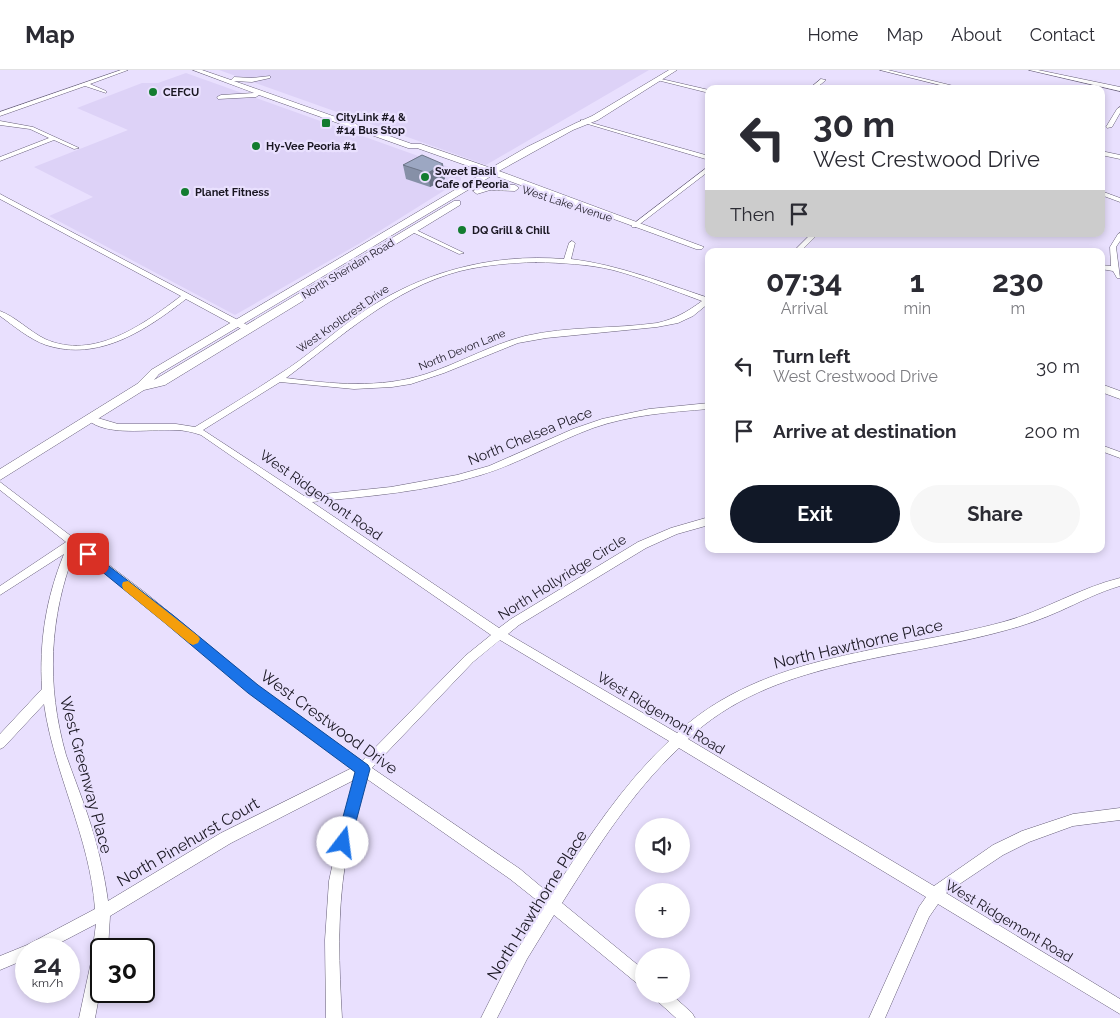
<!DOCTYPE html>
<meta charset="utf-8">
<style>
:root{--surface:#fff;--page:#f7f7f7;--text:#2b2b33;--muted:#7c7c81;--line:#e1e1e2;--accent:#111827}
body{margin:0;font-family:Raleway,sans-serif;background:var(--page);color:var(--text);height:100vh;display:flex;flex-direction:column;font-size:19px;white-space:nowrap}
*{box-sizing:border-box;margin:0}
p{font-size:16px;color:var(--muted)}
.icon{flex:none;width:28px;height:28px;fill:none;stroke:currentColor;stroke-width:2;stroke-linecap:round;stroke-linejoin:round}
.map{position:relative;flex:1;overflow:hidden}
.sheet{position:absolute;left:705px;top:178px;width:400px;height:305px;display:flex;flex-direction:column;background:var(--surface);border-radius:10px;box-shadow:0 2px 8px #0003}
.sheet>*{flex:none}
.top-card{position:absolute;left:705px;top:15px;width:400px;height:152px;border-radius:10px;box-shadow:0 2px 8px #0003;background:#fff;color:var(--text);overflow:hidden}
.tools{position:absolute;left:635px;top:748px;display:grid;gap:10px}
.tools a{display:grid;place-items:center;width:55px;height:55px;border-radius:50%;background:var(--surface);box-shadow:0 2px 8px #0003;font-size:25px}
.speed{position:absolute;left:15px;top:868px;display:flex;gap:10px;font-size:25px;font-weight:700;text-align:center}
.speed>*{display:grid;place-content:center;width:65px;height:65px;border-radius:50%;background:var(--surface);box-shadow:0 2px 8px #0003;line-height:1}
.speed small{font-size:12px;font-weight:400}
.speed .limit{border:2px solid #111;border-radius:8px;background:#fff;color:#111}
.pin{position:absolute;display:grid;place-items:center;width:42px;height:42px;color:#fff;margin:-21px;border-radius:10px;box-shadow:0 2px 8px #0006}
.me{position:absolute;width:55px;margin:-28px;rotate:15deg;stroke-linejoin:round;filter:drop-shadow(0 0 4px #0008)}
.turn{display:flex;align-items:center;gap:18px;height:105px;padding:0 25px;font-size:22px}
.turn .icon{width:65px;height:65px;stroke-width:2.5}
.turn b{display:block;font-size:35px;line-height:42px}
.then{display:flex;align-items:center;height:48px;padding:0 25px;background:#0003;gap:10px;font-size:19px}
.eta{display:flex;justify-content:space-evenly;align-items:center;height:85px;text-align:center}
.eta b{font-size:30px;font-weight:700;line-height:35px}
.cta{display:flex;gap:10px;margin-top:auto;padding:10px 25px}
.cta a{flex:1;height:58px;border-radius:30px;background:var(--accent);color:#fff;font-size:20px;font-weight:700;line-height:58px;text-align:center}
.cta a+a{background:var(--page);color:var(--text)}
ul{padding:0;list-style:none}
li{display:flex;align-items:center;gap:15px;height:65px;padding:0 25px}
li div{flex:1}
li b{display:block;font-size:19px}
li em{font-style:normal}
header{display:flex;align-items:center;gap:30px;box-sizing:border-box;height:70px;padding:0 25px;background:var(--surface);border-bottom:1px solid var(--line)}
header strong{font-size:24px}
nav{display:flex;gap:28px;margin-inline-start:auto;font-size:18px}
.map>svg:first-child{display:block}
.built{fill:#ddd2f7}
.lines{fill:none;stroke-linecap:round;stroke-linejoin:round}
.street-casing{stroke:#665e78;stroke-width:1}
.secondary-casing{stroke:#665e78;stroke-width:1}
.street{fill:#fff;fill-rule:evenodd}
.secondary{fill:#fff;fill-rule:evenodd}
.wall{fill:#8690a7}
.shaded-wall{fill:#6d7588}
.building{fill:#9ca7c2;stroke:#6d7588}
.route{fill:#1a73e8;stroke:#114b97}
.slow{fill:#f59e0b}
.poi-dot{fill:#137c30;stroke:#e9e0fe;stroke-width:2}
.labels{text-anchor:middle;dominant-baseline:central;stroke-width:4.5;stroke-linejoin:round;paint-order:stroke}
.far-poi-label{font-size:11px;font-weight:bold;fill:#1a1722;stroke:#e9e0fe;text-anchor:start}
.far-street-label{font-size:11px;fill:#1a1722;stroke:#e9e0fe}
.street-label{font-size:14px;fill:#1a1722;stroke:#e9e0fe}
.near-street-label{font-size:16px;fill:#1a1722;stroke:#e9e0fe}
</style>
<header>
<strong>Map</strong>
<nav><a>Home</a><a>Map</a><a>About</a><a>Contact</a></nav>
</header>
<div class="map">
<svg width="1120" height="948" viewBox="0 0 1120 948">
<rect width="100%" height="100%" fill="#e9e0fe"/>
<g class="built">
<polygon points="219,0 649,0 486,95"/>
<polygon points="186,3 449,97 461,104 461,110 362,172 235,245 49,146 93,127 34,97 128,60 77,38 142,13 158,13"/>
</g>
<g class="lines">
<defs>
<g id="street">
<polygon points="121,0 128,0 90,14 106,21 106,23 85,16 0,46 0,42"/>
<polygon points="880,0 888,0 966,19 956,19"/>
<polygon points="1029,0 1038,0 1120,17 1120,21"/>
<polygon points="657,8 709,20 709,23 657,10"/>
<polygon points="821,9 826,10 815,19 809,19"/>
<polygon points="1120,37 1120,43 1112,57 1107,58 1106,57 1117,39"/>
<polygon points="581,50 709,86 709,90 581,52"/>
<polygon points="0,51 33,57 79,78 74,79 54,70 0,91 0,87 49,68 30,59 0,55"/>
<polygon points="1101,81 1120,85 1120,89 1101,85"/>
<polygon points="709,96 709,101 636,157 632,157 632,155"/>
<polygon points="1101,121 1120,128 1120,132 1101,125"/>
<path d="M0,124L251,257L252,259L251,261H245L186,229C146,260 99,292 46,275C29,269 14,256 0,246V241C16,247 29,261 45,269C94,291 144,254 181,226L0,129Z"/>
<polygon points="410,159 414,159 464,183 459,184 410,161"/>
<polygon points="1120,163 1120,171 1116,177 1120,208 1117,208 1113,201 1101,199 1101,195 1111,196 1110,177 1118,164"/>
<polygon points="811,164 818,164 801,181 794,181"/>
<path d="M572,171L575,173L571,189C620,195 663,213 709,228V233L693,246L678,253L657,257L546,268L518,273L444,303L411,314L392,317L354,319L280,312L203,360L304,426L391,417L457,405L489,396L573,359L602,349L649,339L709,333V339C670,342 630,345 593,358C555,372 520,393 481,405C426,422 369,426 312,432L499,558L511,549L638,472L671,458L709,447V455L677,464L646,478L519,555L508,564L677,663C765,582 893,582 1003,552C1044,541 1079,518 1120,508V516C1099,522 1080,532 1060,541C1042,549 1023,556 1003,561C898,590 771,590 688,669L934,816L993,775L1022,761L1073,744L1120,738V750L1073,756L1029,772L1003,785L946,823L1120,929V944L938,834L929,847L885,948H869L919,837L926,827L679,678C632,722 596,779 562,833L644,900V917L639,915L554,845L527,889L497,948H481L505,900L544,836L510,809L367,709C359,737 350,766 345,795C337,845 339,897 342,948H326L325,870L329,811L338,769L354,710L231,773L110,846L108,879H101V916L95,948H79L91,892L96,854L48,879H26V889L0,900V886L27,875L95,839C90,767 54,704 44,634L4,677L0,679V664L42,619C39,572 46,528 64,484L0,525V516L66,472L0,420V412L147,524L257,615L362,691L465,586L491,565L201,365C192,362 184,360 174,360C150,359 105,367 87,349L91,346L118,354H176L195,357C223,340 251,323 278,305C306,288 330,265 357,246C417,203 490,183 564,189L569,173ZM536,192C562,193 588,194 613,200C643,208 672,220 702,231C687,242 675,249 657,253C614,259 568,256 525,266C490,275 460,293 426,304C380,319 332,314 286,308C341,267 392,219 460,201C485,195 510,193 536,192ZM75,480C168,552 255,631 352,698L221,763L108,831C104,802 97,773 88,746C81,725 73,705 66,685C46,614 49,548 75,480ZM500,570L669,671C622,715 586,771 551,825L520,799L372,698L473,592Z"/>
<polygon points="1101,375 1120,382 1120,388 1101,381"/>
<polygon points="653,924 671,924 692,943 695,948 676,948 655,929"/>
</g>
<g id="secondary">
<polygon points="193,0 202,0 231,10 234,7 252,8 270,6 270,8 252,12 234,11 412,74 421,74 491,98 527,77 576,53 592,46 669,0 677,0 598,50 573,60 499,101 704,177 702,179 696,179 493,105 159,304 154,310 454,131 460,131 460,135 165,315 144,320 0,410 0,399 137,314 151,300 485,102 417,78 408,78 259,25 256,27 218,29 217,27 221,25 254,23"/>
<polygon points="489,114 515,115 519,118 515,121 490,120 477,124 473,121"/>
<polygon points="1101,314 1120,321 1120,329 1101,322"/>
</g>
</defs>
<use href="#street" class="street-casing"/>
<use href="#secondary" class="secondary-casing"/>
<use href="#street" class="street"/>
<use href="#secondary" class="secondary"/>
</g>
<polygon class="wall" points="422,85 445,109 430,117 406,109 403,95"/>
<polygon class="shaded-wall" points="443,94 445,109 430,117 428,103"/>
<polygon class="building" points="422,85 443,94 428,103 403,95"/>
<polygon class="route" points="88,480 174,546 258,615 368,695 370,699 349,778 343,781 338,778 336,773 355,702 248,623 165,553 84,487 82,484"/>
<polygon class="slow" points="128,511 198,566 200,569 198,573 193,575 189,573 123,519 122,515 123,512"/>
<g class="poi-dot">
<circle cx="153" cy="22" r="5"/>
<rect x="321" y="48" width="10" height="10" rx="2.5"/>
<circle cx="256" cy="76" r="5"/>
<circle cx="425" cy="107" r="5"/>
<circle cx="185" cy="122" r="5"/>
<circle cx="462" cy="160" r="5"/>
</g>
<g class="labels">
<g class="far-poi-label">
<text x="163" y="22">CEFCU</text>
<text x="336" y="47">CityLink #4 &amp;<tspan x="336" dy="13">#14 Bus Stop</tspan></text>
<text x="266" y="76">Hy-Vee Peoria #1</text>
<text x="435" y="101">Sweet Basil<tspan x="435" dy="13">Cafe of Peoria</tspan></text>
<text x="195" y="122">Planet Fitness</text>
<text x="472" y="160">DQ Grill &amp; Chill</text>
</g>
<g class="far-street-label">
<text transform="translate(567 134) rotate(18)">West Lake Avenue</text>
<text transform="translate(348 199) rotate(-31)">North Sheridan Road</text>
<text transform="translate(343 249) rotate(-35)">West Knollcrest Drive</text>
<text transform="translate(462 280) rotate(-22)">North Devon Lane</text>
</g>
<g class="street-label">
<text transform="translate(530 366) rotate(-22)">North Chelsea Place</text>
<text transform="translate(321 425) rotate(35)">West Ridgemont Road</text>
<text transform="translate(562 507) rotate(-32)">North Hollyridge Circle</text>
<text transform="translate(661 643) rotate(31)">West Ridgemont Road</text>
<text transform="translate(1009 851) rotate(31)">West Ridgemont Road</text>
</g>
<g class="near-street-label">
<text transform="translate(858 574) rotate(-13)">North Hawthorne Place</text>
<text transform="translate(329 652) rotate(36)">West Crestwood Drive</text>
<text transform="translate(86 705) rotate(75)">West Greenway Place</text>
<text transform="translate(188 772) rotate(-30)">North Pinehurst Court</text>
<text transform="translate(537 835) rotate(-58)">North Hawthorne Place</text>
</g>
</g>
</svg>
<div class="tools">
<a><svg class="icon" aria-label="sound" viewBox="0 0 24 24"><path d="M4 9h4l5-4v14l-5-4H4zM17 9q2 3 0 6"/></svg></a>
<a>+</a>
<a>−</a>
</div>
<div class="speed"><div>24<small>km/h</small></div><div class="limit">30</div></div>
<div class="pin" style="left:88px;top:484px;background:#d93025"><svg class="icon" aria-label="arrive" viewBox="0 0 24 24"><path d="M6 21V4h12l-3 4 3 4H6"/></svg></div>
<svg class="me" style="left:343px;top:773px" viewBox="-20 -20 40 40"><circle r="19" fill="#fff"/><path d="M0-13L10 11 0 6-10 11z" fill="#1a73e8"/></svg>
<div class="top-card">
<div class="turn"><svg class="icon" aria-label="left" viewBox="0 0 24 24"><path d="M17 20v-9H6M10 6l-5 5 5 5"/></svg><div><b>30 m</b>West Crestwood Drive</div></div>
<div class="then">Then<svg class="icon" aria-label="arrive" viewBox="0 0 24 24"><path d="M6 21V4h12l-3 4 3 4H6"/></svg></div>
</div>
<section class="sheet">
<div class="eta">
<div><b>07:34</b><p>Arrival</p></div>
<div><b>1</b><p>min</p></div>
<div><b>230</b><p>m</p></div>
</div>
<ul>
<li><svg class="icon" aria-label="left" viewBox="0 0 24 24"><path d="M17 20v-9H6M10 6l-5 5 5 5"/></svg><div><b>Turn left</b><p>West Crestwood Drive</p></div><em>30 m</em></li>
<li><svg class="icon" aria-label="arrive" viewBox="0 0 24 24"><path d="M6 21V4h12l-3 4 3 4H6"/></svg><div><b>Arrive at destination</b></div><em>200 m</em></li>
</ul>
<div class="cta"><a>Exit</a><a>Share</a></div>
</section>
</div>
